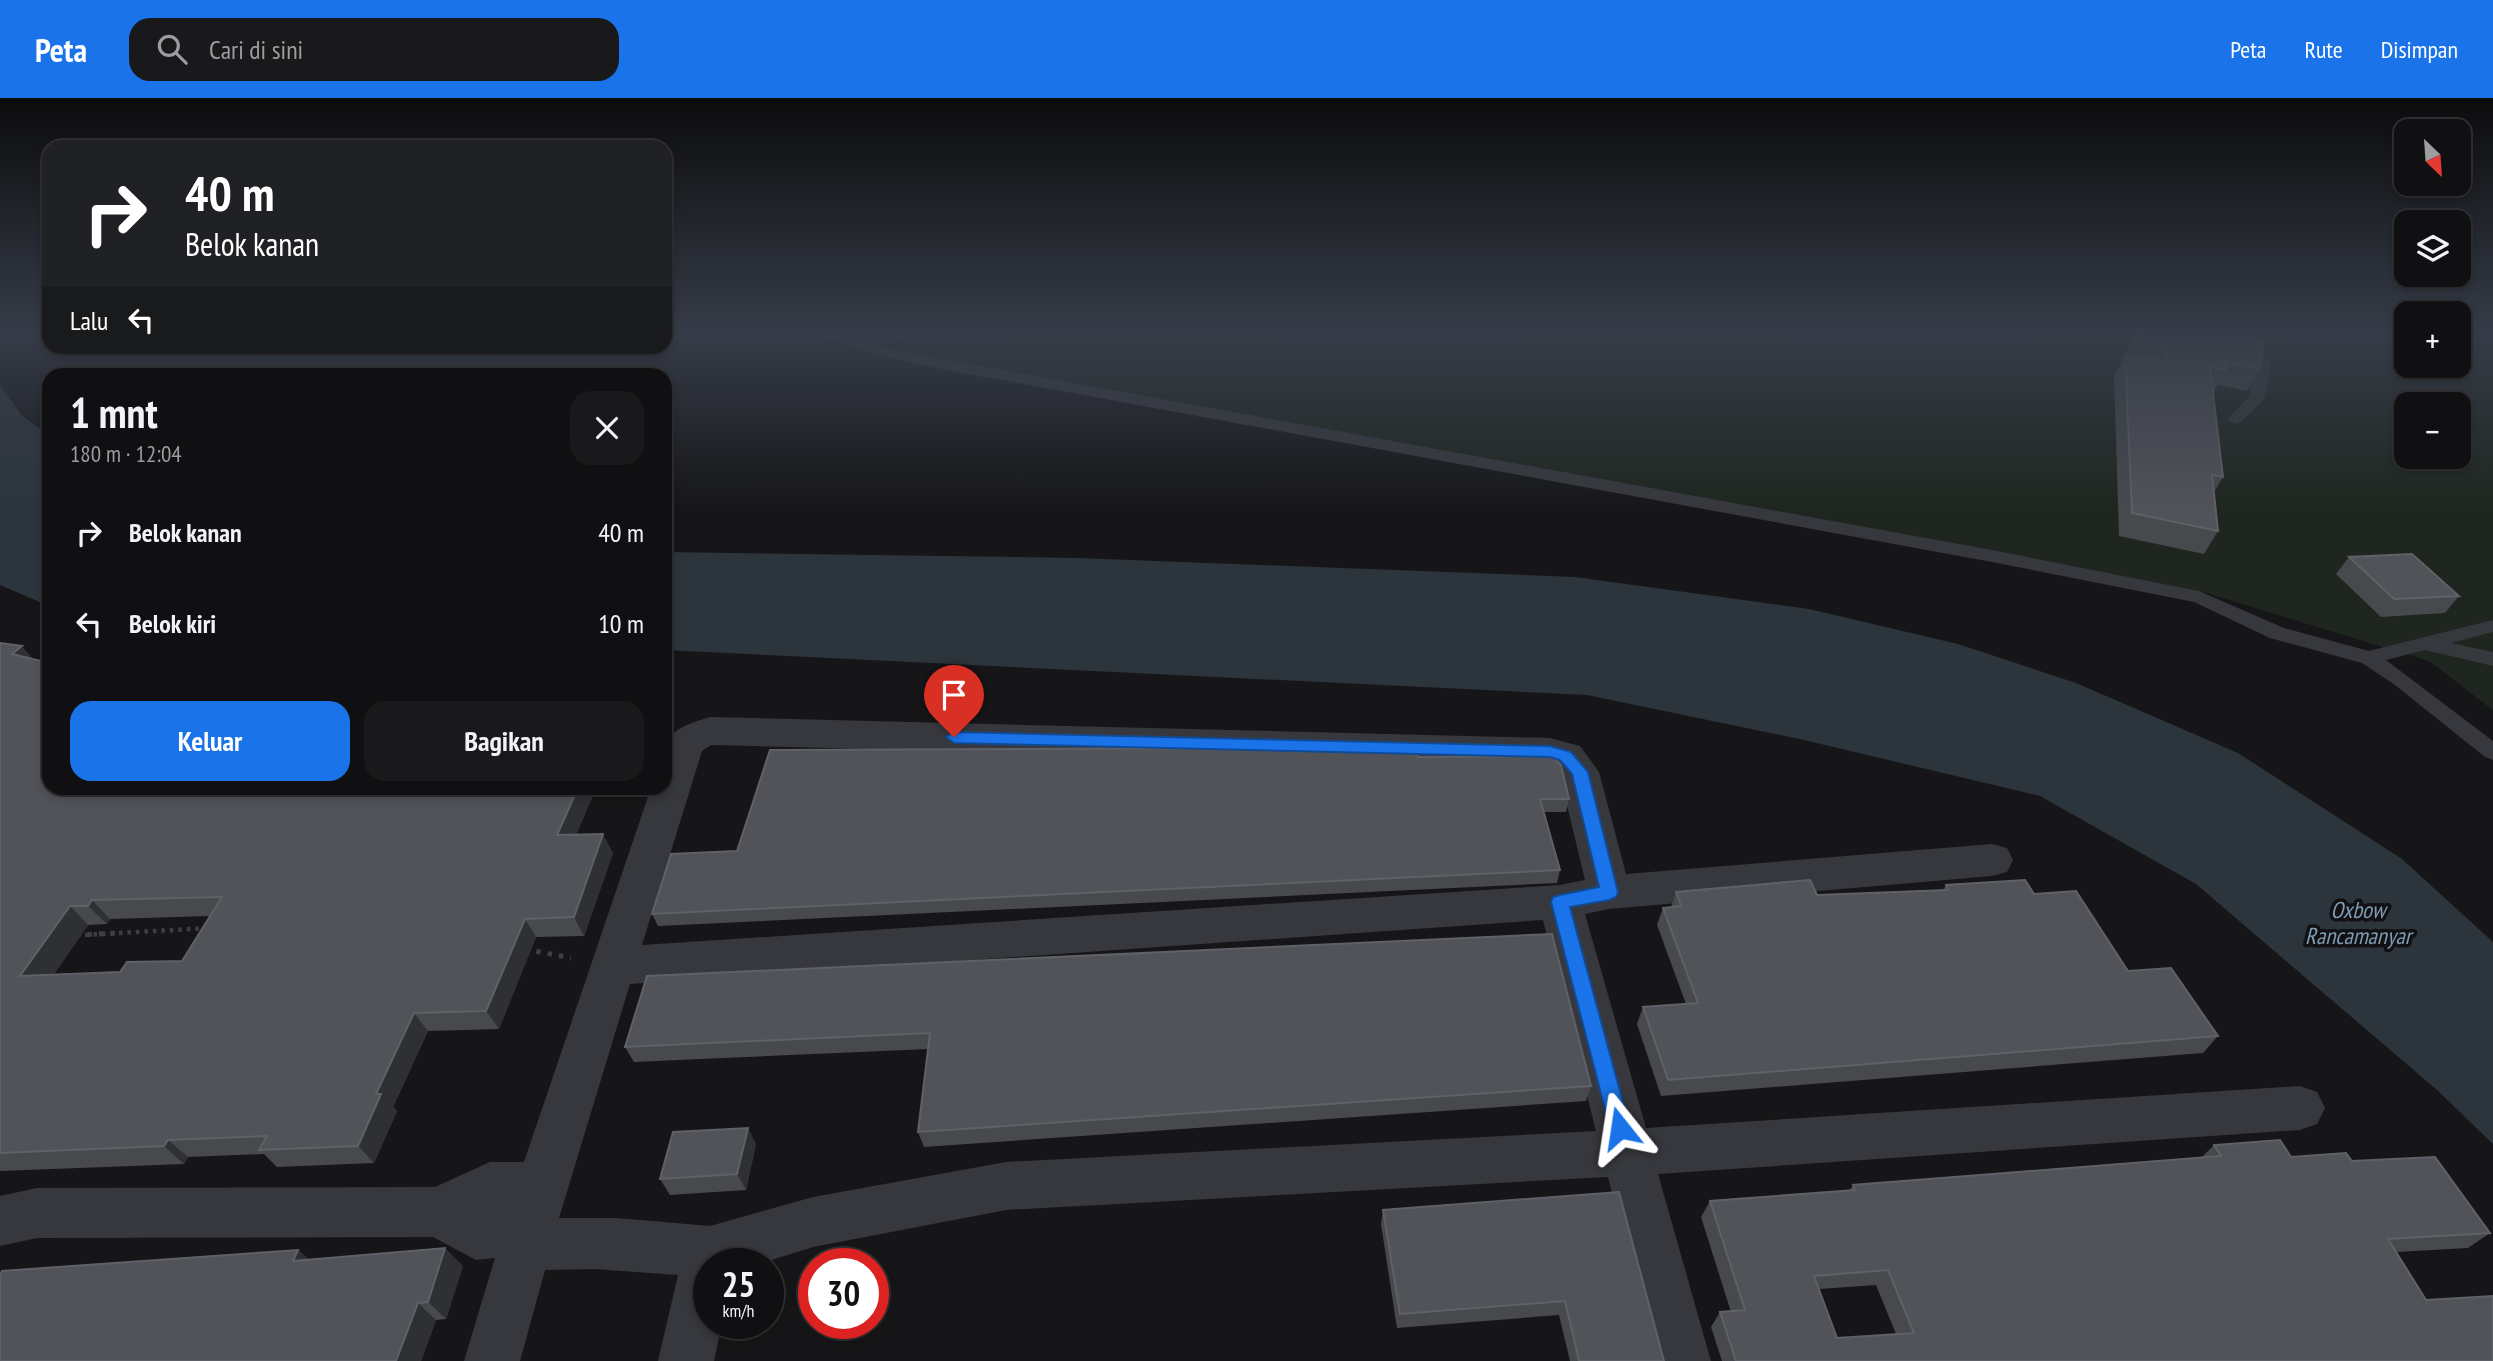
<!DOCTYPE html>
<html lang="id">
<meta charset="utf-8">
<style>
:root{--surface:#101012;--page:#19191b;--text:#f1f3f6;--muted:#9c9d9f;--line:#303032;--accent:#1a73e8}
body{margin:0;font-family:"PT Sans Narrow",sans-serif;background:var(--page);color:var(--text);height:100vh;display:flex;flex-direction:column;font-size:26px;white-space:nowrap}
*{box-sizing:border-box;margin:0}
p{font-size:23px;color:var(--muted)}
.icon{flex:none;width:38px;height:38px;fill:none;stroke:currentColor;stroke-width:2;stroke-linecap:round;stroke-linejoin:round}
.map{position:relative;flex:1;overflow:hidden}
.side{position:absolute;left:42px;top:270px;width:630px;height:427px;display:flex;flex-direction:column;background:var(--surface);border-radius:21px;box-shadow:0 4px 10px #0003,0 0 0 2px var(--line)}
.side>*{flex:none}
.hud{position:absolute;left:42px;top:42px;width:630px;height:214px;border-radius:21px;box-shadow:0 4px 10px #0003,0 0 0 2px var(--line);background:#202124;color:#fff;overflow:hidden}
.needle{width:46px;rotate:155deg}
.fabs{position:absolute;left:2394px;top:21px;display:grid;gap:14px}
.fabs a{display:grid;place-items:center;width:77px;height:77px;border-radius:14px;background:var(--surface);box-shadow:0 4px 10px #0003,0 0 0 2px var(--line);font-size:35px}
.speed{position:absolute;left:693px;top:1150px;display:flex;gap:14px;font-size:35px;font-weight:700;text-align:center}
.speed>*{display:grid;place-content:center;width:91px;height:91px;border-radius:50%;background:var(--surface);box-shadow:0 4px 10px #0003,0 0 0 2px var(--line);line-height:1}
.speed small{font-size:18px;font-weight:400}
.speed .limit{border:10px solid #d22;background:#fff;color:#111}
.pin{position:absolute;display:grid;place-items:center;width:60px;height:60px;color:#fff;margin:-72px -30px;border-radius:50% 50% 50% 0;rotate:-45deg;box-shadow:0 0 7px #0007}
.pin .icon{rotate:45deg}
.me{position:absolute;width:77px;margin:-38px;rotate:345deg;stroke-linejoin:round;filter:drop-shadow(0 0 5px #0008)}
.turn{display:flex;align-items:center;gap:24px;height:147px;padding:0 28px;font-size:32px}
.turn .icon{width:91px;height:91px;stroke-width:2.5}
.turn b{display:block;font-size:49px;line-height:60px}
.then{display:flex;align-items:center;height:66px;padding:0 28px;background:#0003;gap:14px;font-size:26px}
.round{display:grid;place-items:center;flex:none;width:74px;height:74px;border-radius:21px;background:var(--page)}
.head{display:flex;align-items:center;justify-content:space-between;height:119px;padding:0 28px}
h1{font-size:42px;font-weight:800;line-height:52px}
.button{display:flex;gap:14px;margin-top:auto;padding:14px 28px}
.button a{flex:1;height:80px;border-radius:21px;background:var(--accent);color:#fff;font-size:28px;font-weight:800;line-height:80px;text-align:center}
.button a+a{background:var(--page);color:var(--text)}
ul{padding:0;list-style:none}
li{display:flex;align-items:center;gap:21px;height:91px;padding:0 28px}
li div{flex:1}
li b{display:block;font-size:26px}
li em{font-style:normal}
header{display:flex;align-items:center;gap:42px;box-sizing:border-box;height:98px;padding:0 35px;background:var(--accent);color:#fff}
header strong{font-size:33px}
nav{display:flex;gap:38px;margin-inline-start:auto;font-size:24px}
.search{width:490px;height:63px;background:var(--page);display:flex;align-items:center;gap:18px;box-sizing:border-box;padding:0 24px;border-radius:21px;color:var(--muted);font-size:26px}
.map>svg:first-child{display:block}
.green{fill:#1e261f;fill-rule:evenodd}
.water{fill:#2c353c}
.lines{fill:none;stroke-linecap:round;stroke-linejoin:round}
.path-far1{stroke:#3d3f44;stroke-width:4.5;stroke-dasharray:3.5 5;stroke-linecap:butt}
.path{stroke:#3d3f44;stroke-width:5;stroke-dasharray:4.5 7;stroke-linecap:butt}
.service{fill:#37383d;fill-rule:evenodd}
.minor{fill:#37383d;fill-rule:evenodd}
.wall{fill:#47494d;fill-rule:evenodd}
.shaded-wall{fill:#2f3033}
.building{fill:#525359;stroke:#5f6168;stroke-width:2;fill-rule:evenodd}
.route{fill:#1a73e8;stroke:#114b97;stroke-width:2}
.labels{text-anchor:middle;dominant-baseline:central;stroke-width:7;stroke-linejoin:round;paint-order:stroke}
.water-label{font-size:23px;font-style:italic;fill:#7f9bb3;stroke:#111113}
</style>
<header>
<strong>Peta</strong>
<div class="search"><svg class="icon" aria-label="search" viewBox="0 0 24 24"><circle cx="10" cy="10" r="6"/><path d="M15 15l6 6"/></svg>Cari di sini</div>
<nav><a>Peta</a><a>Rute</a><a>Disimpan</a></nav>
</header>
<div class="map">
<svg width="2493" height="1263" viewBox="0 0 2493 1263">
<rect width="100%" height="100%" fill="#161618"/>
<path class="green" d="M898,236H2406V268H2459V236H2493V612L2429,563L2206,495L926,260L909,250ZM2406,306H2459V359H2406Z"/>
<g class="water">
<polygon points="0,286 22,318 49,337 49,508 0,487"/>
<polygon points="665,454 1079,460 1575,479 1809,511 1958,546 2076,585 2238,655 2402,761 2493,844 2493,1046 2437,992 2196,786 2040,698 1804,642 1587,597 665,552"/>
</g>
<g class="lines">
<polyline class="path-far1" points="85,837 207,830"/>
<g class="path">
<polyline points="76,837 118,835"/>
<polyline points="525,851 571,860"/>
</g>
<g class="service">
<polygon points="823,236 845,236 882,249 931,259 1992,452 2199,493 2284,530 2369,553 2493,522 2493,534 2451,545 2493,554 2493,568 2425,552 2386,562 2493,643 2493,662 2485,659 2395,587 2362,565 2270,540 2194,504 1992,464 931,269 873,256"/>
<path d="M2116,236H2168L2169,239C2160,247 2126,244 2116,236Z"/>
<path d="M2239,244L2257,252L2271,266L2265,300L2241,324L2235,326L2227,321L2249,299L2255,267C2248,260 2237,256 2231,249Z"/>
</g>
<path class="minor" d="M710,619L1550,640L1580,648L1599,674L1626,776L1992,746L2007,750L2013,762L2007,774L1992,778L1609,811L1585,816L1646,1030L2300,988L2317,994L2325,1010L2317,1026L2300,1032L1658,1076L1711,1263H1655L1608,1079L1006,1112L813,1149L759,1166H709V1225H722L714,1263H658L678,1177L594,1171L545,1172L520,1263H464L495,1160L476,1162L433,1139L37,1140L0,1148V1098L37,1090L435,1089L490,1064H524L651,690H665C665,641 660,634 710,619ZM711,647L1550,668L1560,678L1585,782L1560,787L642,847L702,653ZM1543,822L1596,1033L1006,1064L813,1099L710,1128L617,1120H559L630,886Z"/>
</g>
<g class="wall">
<polygon points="2135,236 2240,236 2260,271 2247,293 2218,287 2214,294 2213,294 2223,379 2214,394 2218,433 2204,456 2119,438 2114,278 2125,256 2127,256 2129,248"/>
<polygon points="2349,459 2459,498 2445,515 2381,519 2336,476"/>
<path d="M0,545L49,690H596L576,737L613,755L584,838L536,839L499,931L428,933L393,1009L397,1013L374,1065L277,1069L264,1056L188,1059L184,1066L0,1073ZM210,818L182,863L120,874L54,876L88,827L107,826L110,821Z"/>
<polygon points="1418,659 1569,701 1566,714 1544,714 1560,772 1557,785 658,828 652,816 737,753"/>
<polygon points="1946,787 2034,796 2128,873 2218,938 2203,955 1661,998 1637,926 1643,909 1686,906 1657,827 1663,810 1671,809 1676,794 1817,797 1943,792"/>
<polygon points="647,878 1591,988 1586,1003 924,1049 918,1034 928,951 634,964 625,949"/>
<polygon points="756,1046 746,1092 670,1097 660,1081"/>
<path d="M2214,1047L2291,1059L2352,1063L2490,1135L2468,1150L2396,1154L2426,1202L2493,1263H1722L1711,1229L1720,1214H1731L1701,1119L1710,1103L1849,1093L1853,1087L2201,1060ZM1876,1187L1896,1236L1837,1240L1819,1191Z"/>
<polygon points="1619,1094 1664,1263 1570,1263 1559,1217 1397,1230 1381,1126 1383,1112"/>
<polygon points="298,1152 309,1162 463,1168 446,1221 436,1222 421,1263 0,1263"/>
</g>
<g class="shaded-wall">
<polygon points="22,548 38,567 12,556"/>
<polygon points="578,690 596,690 568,756 557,737"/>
<polygon points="603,736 613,755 584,838 574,819"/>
<polygon points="92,802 110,821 107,826 88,808"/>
<polygon points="70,808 88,827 40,896 20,878"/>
<polygon points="525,821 536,839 499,931 486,913"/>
<polygon points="414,915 428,933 393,1009 397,1013 374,1065 358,1048 376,996"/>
<polygon points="748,1030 756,1046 746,1092 737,1076"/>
<polygon points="168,1042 188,1059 184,1066 164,1048"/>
<polygon points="445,1150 463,1168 446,1221 428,1204"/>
<polygon points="298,1152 319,1170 293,1163"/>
<polygon points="418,1205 436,1222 421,1263 396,1263"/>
</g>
<g class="building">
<polygon points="2138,236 2240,236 2253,239 2264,246 2260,271 2226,264 2226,272 2210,269 2223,379 2212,377 2218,433 2132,415 2125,256 2165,264 2165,252 2136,246"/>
<polygon points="2412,456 2459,498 2394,501 2349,459"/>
<path d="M0,545L22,548L12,556L49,565V690H578L557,737L603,736L574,819L525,821L486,913L414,915L376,996H381L358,1048L259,1052L267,1038L168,1042L164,1048L0,1055ZM222,799L182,863L127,864L120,874L20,878L70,808H88L92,802Z"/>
<polygon points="1222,650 1417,655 1418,659 1552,658 1561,667 1569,701 1540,701 1560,772 652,816 671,756 737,753 770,652"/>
<polygon points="1810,782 1817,797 1948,792 1946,787 2025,782 2034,796 2076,793 2128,873 2171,870 2218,938 1668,982 1643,909 1698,905 1663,810 1681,808 1676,794"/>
<polygon points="1552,836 1591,988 918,1034 930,935 625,949 647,878"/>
<polygon points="748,1030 737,1076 660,1081 673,1034"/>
<path d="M2280,1042L2291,1059L2346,1055L2352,1063L2435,1059L2490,1135L2388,1141L2426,1202L2493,1198V1263H1736L1720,1214L1745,1212L1710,1103L1855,1092L1853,1087L2221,1058L2214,1047ZM1888,1172L1914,1235L1837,1240L1814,1178Z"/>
<polygon points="1619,1094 1664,1263 1579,1263 1565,1203 1400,1216 1383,1112"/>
<polygon points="445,1150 428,1204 418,1205 396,1263 0,1263 0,1176 2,1173 298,1152 293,1163"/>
</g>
<linearGradient id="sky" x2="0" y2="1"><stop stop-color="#0c0c0d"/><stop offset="0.57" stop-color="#363c48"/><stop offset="1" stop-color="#363c48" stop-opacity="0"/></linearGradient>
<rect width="2493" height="413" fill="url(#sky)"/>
<polygon class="route" points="954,634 1550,648 1571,654 1588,674 1618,794 1616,799 1609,802 1570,809 1630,1030 1627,1037 1620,1040 1613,1037 1610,1030 1551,804 1553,799 1560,797 1599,789 1572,676 1560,662 1550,659 954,645 946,639"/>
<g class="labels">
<g class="water-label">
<text x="2358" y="811">Oxbow<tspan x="2358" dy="26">Rancamanyar</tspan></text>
</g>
</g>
</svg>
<div class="fabs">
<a><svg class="needle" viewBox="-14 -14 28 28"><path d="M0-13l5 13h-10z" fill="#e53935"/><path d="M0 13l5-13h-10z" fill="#9c9d9f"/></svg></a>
<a><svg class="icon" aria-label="layers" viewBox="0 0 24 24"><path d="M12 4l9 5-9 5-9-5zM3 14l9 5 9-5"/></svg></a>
<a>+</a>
<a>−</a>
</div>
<div class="speed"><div>25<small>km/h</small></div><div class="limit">30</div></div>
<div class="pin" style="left:954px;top:639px;background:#d93025"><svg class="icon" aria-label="arrive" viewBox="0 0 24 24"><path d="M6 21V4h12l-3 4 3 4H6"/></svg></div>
<svg class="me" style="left:1620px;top:1030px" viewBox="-20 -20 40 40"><path d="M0-17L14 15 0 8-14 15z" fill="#1a73e8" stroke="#fff" stroke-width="4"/></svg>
<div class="hud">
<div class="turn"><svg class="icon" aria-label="right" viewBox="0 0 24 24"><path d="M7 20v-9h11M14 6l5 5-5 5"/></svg><div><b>40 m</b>Belok kanan</div></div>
<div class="then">Lalu<svg class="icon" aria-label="left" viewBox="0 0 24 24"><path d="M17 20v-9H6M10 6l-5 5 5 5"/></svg></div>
</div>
<section class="side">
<div class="head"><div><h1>1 mnt</h1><p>180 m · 12:04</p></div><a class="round"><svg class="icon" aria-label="close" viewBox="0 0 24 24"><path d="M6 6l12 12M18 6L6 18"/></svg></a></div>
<ul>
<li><svg class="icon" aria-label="right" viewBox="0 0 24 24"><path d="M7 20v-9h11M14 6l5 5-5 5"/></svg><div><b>Belok kanan</b></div><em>40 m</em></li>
<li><svg class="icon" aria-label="left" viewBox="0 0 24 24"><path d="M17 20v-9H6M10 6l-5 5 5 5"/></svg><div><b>Belok kiri</b></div><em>10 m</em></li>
</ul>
<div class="button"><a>Keluar</a><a>Bagikan</a></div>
</section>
</div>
